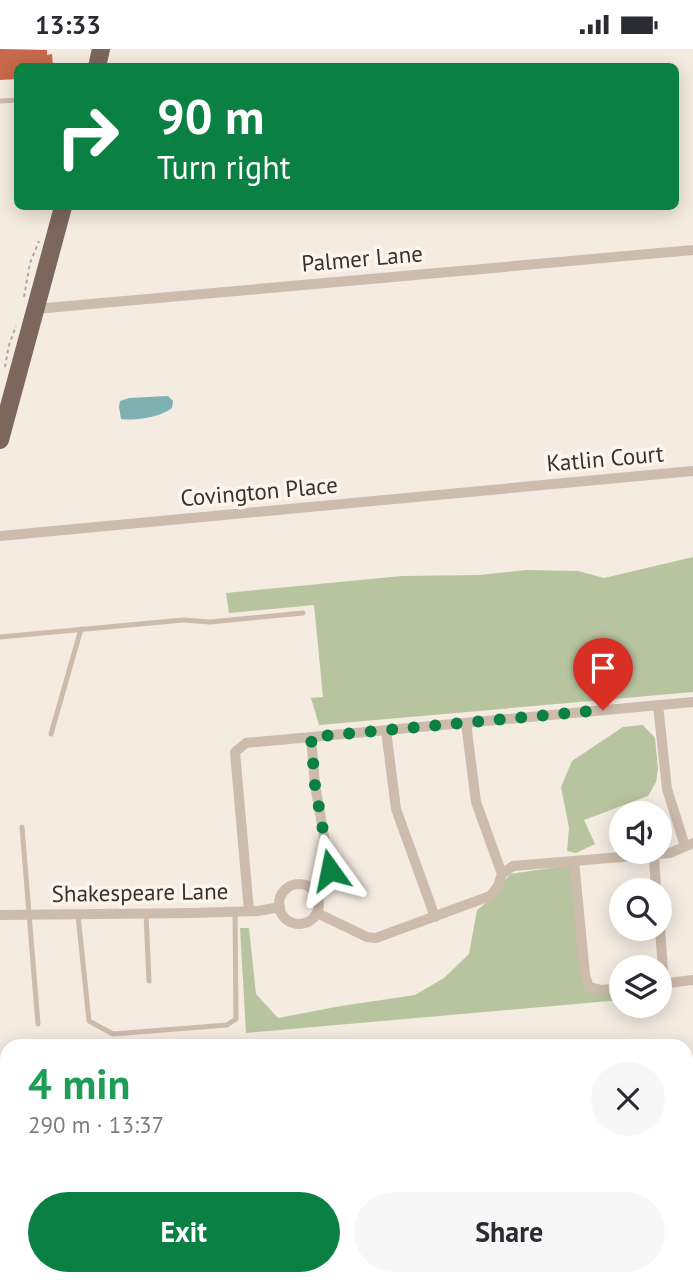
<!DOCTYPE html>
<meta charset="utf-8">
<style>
:root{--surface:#fff;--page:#f7f7f7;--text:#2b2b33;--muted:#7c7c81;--accent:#0b8043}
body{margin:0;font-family:"PT Sans",sans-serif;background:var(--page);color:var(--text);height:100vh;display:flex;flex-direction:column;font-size:26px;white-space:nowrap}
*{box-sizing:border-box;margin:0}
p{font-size:23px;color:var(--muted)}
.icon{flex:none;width:38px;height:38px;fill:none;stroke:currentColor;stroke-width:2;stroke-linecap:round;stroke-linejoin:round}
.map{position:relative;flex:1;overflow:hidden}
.panel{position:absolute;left:0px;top:990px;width:693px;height:247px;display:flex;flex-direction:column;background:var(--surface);border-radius:21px 21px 0 0;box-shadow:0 4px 18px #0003}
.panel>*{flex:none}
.top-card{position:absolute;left:14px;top:14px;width:665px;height:147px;border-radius:10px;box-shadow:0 4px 18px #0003;background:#0b8043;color:#fff;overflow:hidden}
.buttons{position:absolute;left:609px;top:752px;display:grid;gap:14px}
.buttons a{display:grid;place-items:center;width:63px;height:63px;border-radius:50%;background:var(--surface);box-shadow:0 4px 18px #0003;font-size:35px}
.pin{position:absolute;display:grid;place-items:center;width:60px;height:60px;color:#fff;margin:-72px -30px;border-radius:50% 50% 50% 0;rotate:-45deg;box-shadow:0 0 7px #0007}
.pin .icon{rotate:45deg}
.me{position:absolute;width:77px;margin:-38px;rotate:348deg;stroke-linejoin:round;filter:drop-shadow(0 0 5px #0008)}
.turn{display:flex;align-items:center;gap:24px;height:147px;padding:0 28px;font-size:32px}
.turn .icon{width:91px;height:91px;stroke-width:2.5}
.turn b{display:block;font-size:49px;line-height:60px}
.round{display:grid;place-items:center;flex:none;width:74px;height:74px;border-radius:37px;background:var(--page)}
.head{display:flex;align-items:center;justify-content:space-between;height:119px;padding:0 28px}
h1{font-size:42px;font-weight:800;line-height:52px;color:#1e9e55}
.action{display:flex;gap:14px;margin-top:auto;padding:14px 28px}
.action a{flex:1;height:80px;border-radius:42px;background:var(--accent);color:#fff;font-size:28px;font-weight:800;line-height:80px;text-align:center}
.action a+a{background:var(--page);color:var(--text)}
.status{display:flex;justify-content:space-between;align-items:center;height:49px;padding:0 35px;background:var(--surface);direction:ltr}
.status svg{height:19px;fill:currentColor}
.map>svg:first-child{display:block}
.green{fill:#b8c4a0}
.water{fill:#7fb0b2}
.building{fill:#c8694b}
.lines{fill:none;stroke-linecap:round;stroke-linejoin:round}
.path{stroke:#b9a596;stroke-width:2;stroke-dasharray:3.5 3.5;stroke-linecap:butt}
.lane{stroke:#cdbbac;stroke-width:5}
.street{stroke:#cdbbac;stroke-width:10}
.primary{stroke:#7d675c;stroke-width:18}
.route{stroke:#0b8043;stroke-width:12;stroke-dasharray:0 21.6}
.labels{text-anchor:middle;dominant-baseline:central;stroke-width:7;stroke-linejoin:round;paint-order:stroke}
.street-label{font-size:23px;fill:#3b302b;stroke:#fbf5ee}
</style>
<div class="status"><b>13:33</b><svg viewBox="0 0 49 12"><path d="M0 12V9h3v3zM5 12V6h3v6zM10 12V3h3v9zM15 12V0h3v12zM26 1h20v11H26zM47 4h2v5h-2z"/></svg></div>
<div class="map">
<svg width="693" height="1237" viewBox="0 0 693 1237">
<rect width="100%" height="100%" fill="#f4ebe1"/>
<g class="green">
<polygon points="693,508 693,643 319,676 311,649 323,648 314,556 229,564 226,544 402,527 479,526 526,521 578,522 604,529"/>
<polygon points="643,676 655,689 658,720 656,733 648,747 584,771 595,795 576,804 567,802 569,779 561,738 572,712 623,678"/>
<polygon points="571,816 586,939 621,942 621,951 246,984 240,879 249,879 256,945 278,969 341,957 415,946 444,929 469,905 477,861 491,850 510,825"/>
</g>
<path class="water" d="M168,347L173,352L172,359C160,368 137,372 121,370L119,358L120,352L129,349Z"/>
<g class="building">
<polygon points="0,0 47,1 47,6 52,5 53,18 18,18 18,30 0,31"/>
<polygon points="114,1233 115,1237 86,1237 86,1235"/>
</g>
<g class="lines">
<g class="path">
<polyline points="24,248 30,214 39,192"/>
<polyline points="5,318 9,296 16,277"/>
</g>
<g class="lane">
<polyline points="0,52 18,51"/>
<polyline points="0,588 183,571 210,573 303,564"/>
<polyline points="51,685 81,580"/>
<polyline points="22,778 38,975"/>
<polyline points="146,865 149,932"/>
<polyline points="78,866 89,972 113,985 227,976 236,970 235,863"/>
<polyline points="176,1237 186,1230"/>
</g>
<g class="street">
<polyline points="35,260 693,201"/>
<polyline points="0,487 693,422"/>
<polyline points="658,656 667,740 685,797"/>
<polyline points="386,681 396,760 435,868"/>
<polyline points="311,688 315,736 330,821 312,840"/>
<polyline points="654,805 656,842"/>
<polyline points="574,812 585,926 589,938 602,941 621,939"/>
<polyline points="502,825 513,817 670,804 693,794"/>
<circle cx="299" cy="855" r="20"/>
<polyline points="249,862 235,703 246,694 693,653"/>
<polyline points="317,864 367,888 376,889 490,847 498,837 502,825 476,753 466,674"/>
<polyline points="0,866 194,864 258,862 280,858"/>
<polyline points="660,880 664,934"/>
<polyline points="660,935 693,931"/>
<polyline points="686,1019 693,1019"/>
<polyline points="0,1146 7,1144"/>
<polyline points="686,1179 693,1179"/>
<polyline points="552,1237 553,1230"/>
</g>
<g class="primary">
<polyline points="97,18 101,0"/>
<polyline points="0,391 63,158"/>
</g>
</g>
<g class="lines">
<polyline class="route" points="330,821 315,736 311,688 603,661"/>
</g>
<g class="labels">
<g class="street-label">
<text transform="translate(362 209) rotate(-5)">Palmer Lane</text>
<text transform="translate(605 409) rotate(-5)">Katlin Court</text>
<text transform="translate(259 442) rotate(-5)">Covington Place</text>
<text transform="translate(140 843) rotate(-1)">Shakespeare Lane</text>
</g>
</g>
</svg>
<div class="buttons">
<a><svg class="icon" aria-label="sound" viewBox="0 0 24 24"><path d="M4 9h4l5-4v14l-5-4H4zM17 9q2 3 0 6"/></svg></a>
<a><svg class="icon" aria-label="search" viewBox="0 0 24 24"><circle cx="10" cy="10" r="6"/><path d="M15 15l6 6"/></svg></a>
<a><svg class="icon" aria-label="layers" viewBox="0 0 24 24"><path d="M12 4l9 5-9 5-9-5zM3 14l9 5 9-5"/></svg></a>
</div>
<div class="pin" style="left:603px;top:661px;background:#d93025"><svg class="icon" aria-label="arrive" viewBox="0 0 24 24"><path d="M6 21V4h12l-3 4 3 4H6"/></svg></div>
<svg class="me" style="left:330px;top:821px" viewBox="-20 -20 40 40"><path d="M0-17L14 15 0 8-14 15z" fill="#0b8043" stroke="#fff" stroke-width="4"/></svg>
<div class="top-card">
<div class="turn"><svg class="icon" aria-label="right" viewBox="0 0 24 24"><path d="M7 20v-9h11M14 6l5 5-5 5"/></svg><div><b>90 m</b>Turn right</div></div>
</div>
<section class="panel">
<div class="head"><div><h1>4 min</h1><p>290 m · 13:37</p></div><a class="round"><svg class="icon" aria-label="close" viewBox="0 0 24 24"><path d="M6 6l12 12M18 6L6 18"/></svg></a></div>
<div class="action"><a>Exit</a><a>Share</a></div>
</section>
</div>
